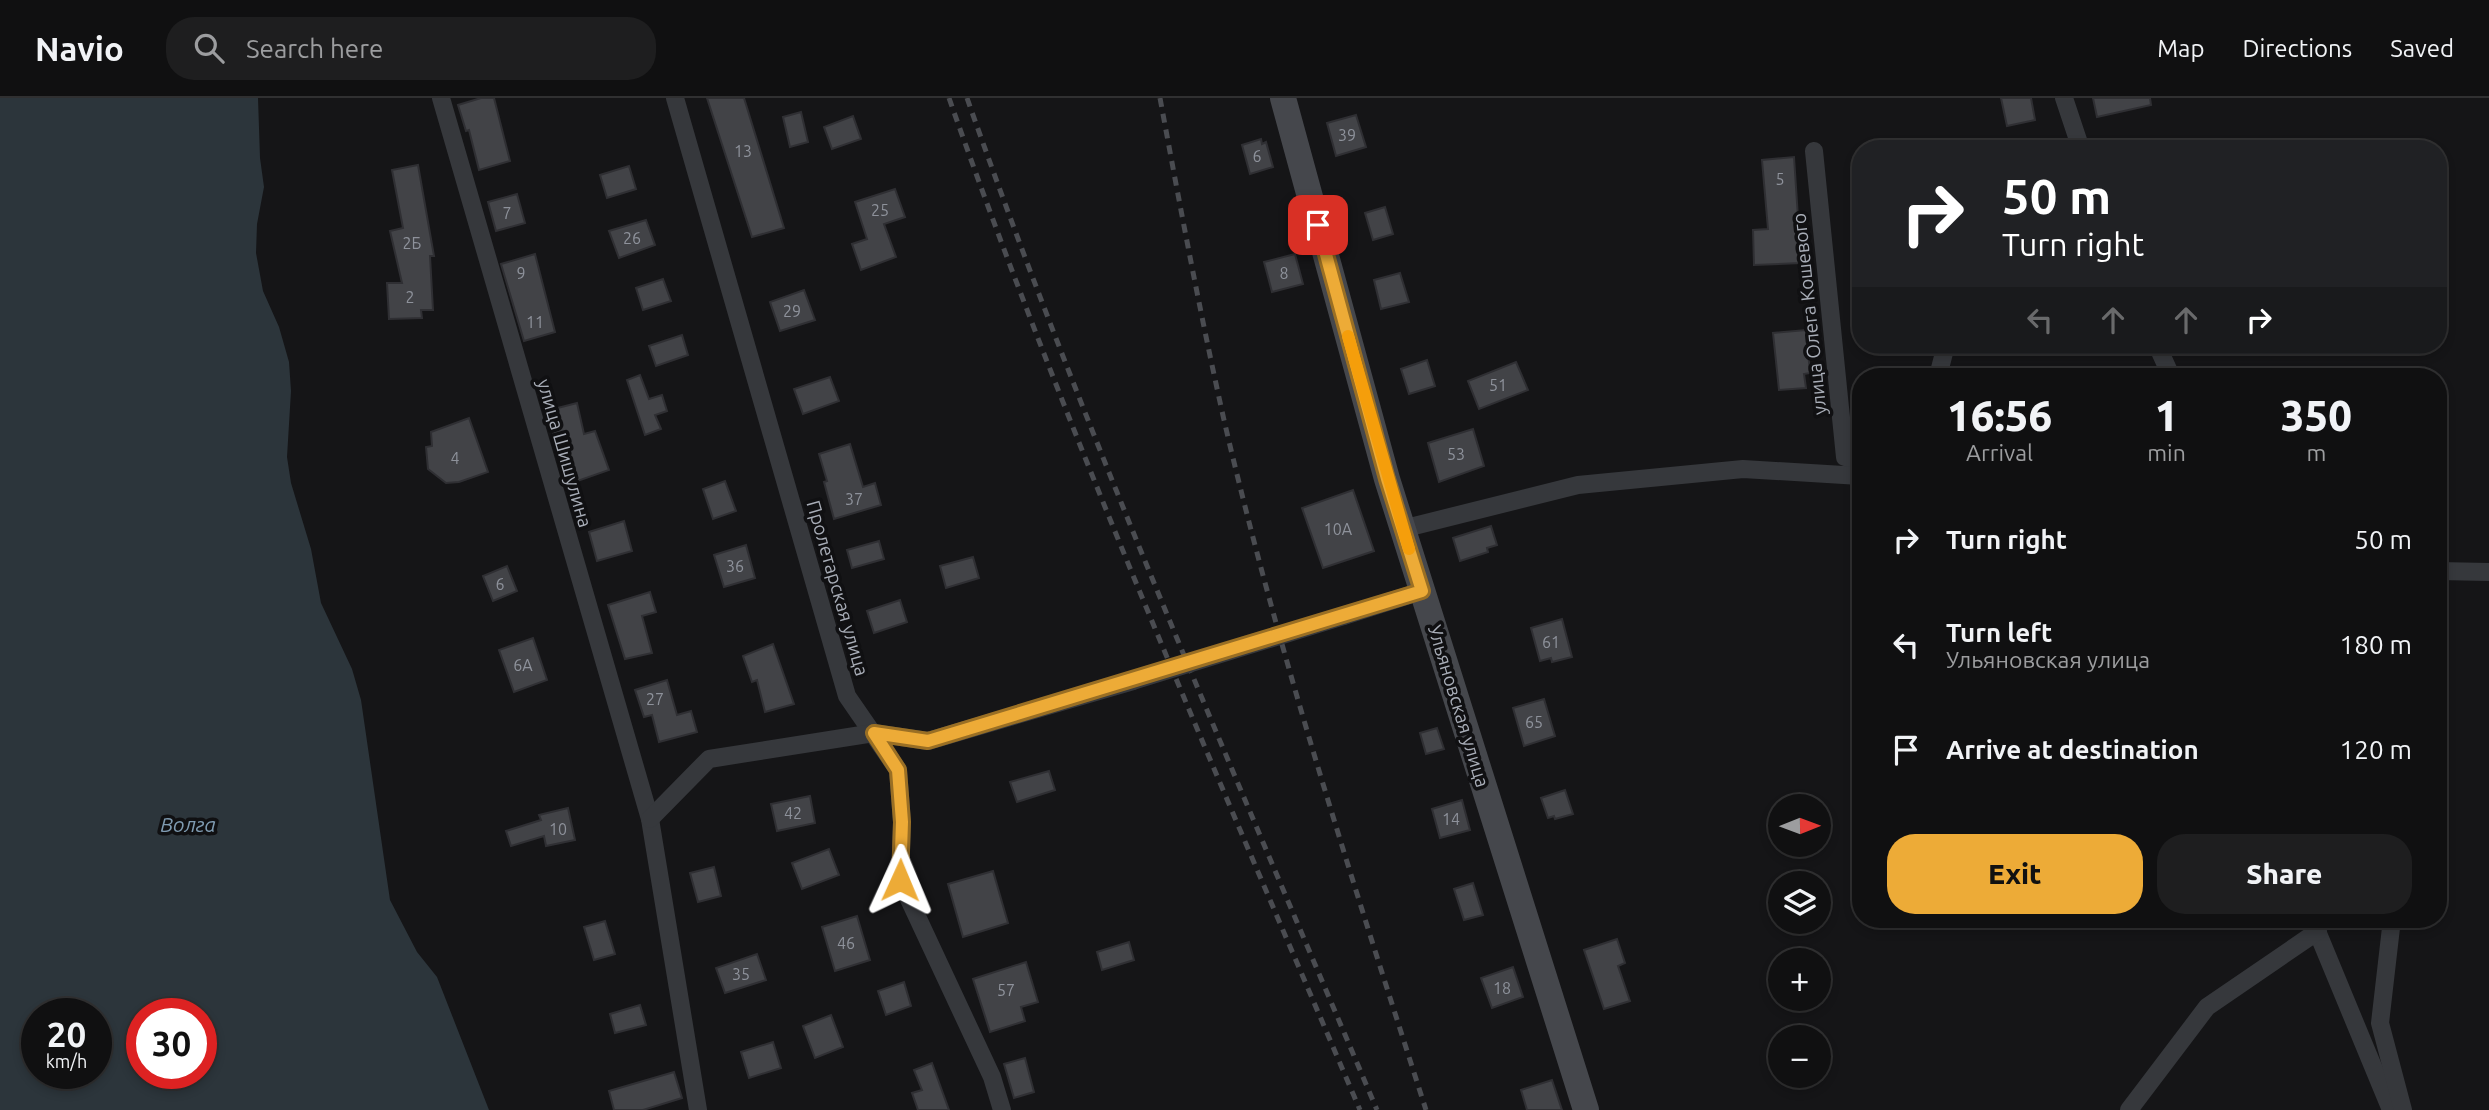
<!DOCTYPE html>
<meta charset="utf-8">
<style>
:root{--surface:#101011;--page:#1e1e1f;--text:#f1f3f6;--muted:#9c9d9f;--line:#303031;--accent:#edab37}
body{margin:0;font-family:Ubuntu,sans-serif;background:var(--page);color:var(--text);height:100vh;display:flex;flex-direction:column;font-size:26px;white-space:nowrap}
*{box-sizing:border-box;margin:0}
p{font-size:23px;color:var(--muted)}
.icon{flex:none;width:38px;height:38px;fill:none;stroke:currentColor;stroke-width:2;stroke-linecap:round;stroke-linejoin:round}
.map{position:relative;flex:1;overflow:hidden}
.drawer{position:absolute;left:1852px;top:270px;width:595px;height:560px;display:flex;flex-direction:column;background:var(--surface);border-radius:28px;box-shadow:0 4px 10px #0003,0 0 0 2px var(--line)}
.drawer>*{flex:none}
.guide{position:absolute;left:1852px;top:42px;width:595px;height:214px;border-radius:28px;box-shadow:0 4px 10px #0003,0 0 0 2px var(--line);background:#202124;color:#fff;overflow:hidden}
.needle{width:46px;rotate:89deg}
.tools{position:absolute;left:1768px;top:696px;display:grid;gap:14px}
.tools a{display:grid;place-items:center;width:63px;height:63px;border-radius:50%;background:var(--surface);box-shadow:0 4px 10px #0003,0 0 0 2px var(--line);font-size:35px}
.speed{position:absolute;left:21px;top:900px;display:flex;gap:14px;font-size:35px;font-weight:700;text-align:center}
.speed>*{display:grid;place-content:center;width:91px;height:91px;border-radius:50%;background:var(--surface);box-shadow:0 4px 10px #0003,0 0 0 2px var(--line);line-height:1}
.speed small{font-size:18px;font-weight:400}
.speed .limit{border:10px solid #d22;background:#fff;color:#111}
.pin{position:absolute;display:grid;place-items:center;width:60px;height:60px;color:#fff;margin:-30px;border-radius:14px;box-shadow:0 4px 10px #0006}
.me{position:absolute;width:77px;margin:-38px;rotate:1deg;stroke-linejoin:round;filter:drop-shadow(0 0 5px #0008)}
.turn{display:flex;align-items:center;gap:24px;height:147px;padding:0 35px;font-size:32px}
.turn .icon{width:91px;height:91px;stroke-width:2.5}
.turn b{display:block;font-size:49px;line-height:60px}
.lanes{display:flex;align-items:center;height:66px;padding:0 35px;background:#0003;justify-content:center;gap:35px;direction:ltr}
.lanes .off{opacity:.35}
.eta{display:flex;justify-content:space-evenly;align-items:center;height:119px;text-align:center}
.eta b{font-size:42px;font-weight:800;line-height:49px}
.primary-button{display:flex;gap:14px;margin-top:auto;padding:14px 35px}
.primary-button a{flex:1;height:80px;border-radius:28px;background:var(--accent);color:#111;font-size:28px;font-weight:800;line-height:80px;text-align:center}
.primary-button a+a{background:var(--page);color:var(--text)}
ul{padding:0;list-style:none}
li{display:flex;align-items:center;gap:21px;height:105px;padding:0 35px}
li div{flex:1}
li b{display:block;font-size:26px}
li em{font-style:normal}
header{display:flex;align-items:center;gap:42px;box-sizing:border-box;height:98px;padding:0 35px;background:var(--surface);border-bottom:2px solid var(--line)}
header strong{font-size:33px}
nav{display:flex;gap:38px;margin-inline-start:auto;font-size:24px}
.search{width:490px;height:63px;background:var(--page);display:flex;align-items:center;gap:18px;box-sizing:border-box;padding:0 24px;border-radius:28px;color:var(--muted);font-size:26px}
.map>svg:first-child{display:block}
.water{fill:#2c353b;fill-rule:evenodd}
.building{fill:#424347;stroke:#2f2f33;stroke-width:2}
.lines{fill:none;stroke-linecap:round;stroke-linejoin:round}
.minor{stroke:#36383c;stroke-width:18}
.secondary{stroke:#45474c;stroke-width:26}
.rail{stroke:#4a4c51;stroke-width:5;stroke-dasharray:9 7;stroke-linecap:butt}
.minor-bridge{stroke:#36383c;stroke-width:18}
.route-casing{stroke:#9a6f24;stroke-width:18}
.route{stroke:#edab37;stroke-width:12}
.slow{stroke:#f59e0b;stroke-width:12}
.labels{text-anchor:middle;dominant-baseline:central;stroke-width:7;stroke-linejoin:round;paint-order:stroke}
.number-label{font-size:16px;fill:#8e929b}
.street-label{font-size:19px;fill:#a8adb7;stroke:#101012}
.water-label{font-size:21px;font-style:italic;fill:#7f9bb1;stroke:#101012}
</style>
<header>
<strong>Navio</strong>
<div class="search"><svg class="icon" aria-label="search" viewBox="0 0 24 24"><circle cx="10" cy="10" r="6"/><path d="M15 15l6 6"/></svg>Search here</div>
<nav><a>Map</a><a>Directions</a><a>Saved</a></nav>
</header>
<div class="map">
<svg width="2489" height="1012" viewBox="0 0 2489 1012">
<rect width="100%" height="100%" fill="#151517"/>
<path class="water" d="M0,0H258L260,60L264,89L257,126L256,155L263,193L279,229L289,264L291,293L287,359L291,385L311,451L321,505L352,571L361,602L390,802L417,854L437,879L489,1012H0ZM37,915H96V975H37ZM201,915V975H142V915Z"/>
<g class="building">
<polygon points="481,0 494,0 510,63 479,72 469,32 466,33 458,7"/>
<polygon points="707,0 744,0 784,130 752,139"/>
<polygon points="2001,0 2031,0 2035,22 2007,28"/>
<polygon points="2093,0 2150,0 2151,7 2097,19"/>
<polygon points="801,14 808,44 790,49 783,19"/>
<polygon points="1356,17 1366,49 1336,58 1327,25"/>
<polygon points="853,18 861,41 832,51 824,29"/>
<polygon points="1261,41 1262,46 1266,44 1273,69 1250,76 1242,47"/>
<polygon points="1794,59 1801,165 1754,167 1753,132 1768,131 1762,62"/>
<polygon points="418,67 434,158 430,158 433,212 421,212 422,220 389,221 387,185 402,185 390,133 403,130 392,72"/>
<polygon points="629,68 636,91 607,100 600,77"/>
<polygon points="895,91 905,119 884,126 896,159 861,172 852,146 867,141 855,104"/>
<polygon points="517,96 525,125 496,133 488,104"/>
<polygon points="1385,109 1393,136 1373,142 1365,115"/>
<polygon points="646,122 655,147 619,160 609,133"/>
<polygon points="535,156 555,234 524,243 501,166"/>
<polygon points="1295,156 1303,186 1272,194 1264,164"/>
<polygon points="1400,175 1409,204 1381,211 1374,182"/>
<polygon points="663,181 671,203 643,212 636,190"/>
<polygon points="804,192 815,222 780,233 770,204"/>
<polygon points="1806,232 1810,275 1804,276 1806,290 1779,292 1773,235"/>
<polygon points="682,237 688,257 656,268 649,248"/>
<polygon points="1427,262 1435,288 1409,296 1401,271"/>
<polygon points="1516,264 1528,292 1479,311 1468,283"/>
<polygon points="640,277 649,301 662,297 667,313 655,317 661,331 645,337 627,282"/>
<polygon points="830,279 839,303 803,316 794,291"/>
<polygon points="577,305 584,336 595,333 609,372 569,386 546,313"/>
<polygon points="469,320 488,374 459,384 446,385 428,371 426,349 432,348 431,334"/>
<polygon points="1473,331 1484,368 1439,384 1428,345"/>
<polygon points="850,346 863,389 875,385 881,407 834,421 824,384 827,383 819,356"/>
<polygon points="725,383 736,413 713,421 703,391"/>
<polygon points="1353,392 1374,453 1323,470 1302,410"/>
<polygon points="624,423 632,453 597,463 589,434"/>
<polygon points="1491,428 1497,447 1487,450 1488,454 1460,463 1453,440"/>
<polygon points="879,443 884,461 852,470 847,452"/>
<polygon points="746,447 755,480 724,489 714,457"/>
<polygon points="973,459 979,480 946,490 940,468"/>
<polygon points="507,468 517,493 493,503 483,478"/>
<polygon points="650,494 656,514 642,518 652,555 625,561 608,507"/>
<polygon points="900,502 907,524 874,535 867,513"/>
<polygon points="1562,521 1572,559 1552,564 1551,560 1540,563 1531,530"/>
<polygon points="533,540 547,582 514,594 499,552"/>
<polygon points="773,546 794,606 765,614 757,582 752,584 743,558"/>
<polygon points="667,582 677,617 691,613 697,634 659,644 652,617 644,619 635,592"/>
<polygon points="1544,601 1555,638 1524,648 1513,610"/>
<polygon points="1437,630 1444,651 1426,656 1420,635"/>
<polygon points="1049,673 1055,692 1017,704 1010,684"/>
<polygon points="1565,692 1573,716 1555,721 1554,718 1548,720 1541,700"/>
<polygon points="810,698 815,725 777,733 771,706"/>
<polygon points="1462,702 1470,732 1440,740 1432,711"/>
<polygon points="568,710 575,742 546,748 544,738 511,748 506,733 541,722 539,717"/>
<polygon points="829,751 839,777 802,791 792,765"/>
<polygon points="714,769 721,798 698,804 690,775"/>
<polygon points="993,773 1008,825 963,839 948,786"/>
<polygon points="1473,785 1483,817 1464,822 1454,791"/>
<polygon points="857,818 870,862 835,873 822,829"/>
<polygon points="605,823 615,856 594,862 584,829"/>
<polygon points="1617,841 1625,865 1618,868 1630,903 1604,911 1584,852"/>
<polygon points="1129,844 1134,862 1102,872 1097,854"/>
<polygon points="757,856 766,882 725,895 716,870"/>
<polygon points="1026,864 1038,904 1021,909 1025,923 990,934 973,881"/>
<polygon points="1513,869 1523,899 1492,910 1481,880"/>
<polygon points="904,884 911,908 886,917 878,893"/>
<polygon points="640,907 646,927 615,935 610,916"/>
<polygon points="831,917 843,949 815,960 803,928"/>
<polygon points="773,944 781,970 749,980 741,954"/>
<polygon points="1025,960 1034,994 1014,1000 1004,966"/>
<polygon points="932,965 949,1012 918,1012 912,995 922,992 914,972"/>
<polygon points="674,974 682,1000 643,1012 614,1012 609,993"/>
<polygon points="1552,982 1562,1012 1527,1012 1521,992"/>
</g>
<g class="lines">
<g class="minor">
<polyline points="441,0 650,721 698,1012"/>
<polyline points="675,0 847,598 898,672 902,724 900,782 992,979 1002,1012"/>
<polyline points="2064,0 2081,51"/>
<polyline points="1814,53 1845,359 1860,364"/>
<polyline points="2157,247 2171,278"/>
<polyline points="1938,278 1945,251 1955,247"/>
<polyline points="1402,431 1578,387 1743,371 1860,378"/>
<polyline points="2438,473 2489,474"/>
<polyline points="1344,518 1422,493"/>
<polyline points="650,721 709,661 874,635 928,643 1133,583"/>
<polyline points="2312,821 2391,1012"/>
<polyline points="2392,821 2380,925 2403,1012"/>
<polyline points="2129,1012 2207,909 2318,833"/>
</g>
<polyline class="secondary" points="1283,0 1387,381 1586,1012"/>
<g class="rail">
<path d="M949,0C1070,344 1217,677 1360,1012"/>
<path d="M967,0C1088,344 1235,677 1377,1012"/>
<path d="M1160,0C1180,108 1200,215 1224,322C1278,555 1353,784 1426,1012"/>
</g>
<polyline class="minor-bridge" points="1133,583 1344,518"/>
</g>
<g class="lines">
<defs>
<polyline id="route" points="900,782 902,724 898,672 874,635 928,643 1422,493 1387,381 1318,127"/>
</defs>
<use href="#route" class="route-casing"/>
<use href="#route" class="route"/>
<polyline class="slow" points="1348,238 1409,451"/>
</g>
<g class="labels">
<g class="number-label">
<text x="1347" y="37">39</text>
<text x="743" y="53">13</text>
<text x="1257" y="58">6</text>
<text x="1780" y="81">5</text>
<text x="880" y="112">25</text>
<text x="507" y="115">7</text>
<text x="632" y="140">26</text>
<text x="412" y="145">2Б</text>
<text x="521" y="175">9</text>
<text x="1284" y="175">8</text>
<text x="410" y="199">2</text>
<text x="792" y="213">29</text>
<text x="535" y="224">11</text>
<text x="1498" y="287">51</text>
<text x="1456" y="356">53</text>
<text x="455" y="360">4</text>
<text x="854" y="401">37</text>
<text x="1338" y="431">10А</text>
<text x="735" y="468">36</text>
<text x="500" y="486">6</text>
<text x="1551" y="544">61</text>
<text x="523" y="567">6А</text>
<text x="655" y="601">27</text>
<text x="1534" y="624">65</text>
<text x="793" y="715">42</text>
<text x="1451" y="721">14</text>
<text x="558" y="731">10</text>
<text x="846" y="845">46</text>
<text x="741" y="876">35</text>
<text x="1502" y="890">18</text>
<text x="1006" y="892">57</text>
</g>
<g class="street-label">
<text transform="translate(1809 216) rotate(-96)">улица Олега Кошевого</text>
<text transform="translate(565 355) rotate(74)">улица Шишулина</text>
<text transform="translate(838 490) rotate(74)">Пролетарская улица</text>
<text transform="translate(1459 608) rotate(73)">Ульяновская улица</text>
</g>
<g class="water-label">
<text x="188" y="726">Волга</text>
</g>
</g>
</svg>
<div class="tools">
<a><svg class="needle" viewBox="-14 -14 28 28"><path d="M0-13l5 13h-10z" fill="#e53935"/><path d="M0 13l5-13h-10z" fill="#9c9d9f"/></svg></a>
<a><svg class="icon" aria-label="layers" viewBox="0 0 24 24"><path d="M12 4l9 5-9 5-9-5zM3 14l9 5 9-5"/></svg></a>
<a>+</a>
<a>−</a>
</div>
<div class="speed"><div>20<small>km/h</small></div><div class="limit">30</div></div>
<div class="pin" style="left:1318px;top:127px;background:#d93025"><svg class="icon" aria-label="arrive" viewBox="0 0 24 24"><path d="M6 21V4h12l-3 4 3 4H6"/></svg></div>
<svg class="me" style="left:900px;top:782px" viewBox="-20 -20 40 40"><path d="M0-17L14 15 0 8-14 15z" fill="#edab37" stroke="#fff" stroke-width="4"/></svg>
<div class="guide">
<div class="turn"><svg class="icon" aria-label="right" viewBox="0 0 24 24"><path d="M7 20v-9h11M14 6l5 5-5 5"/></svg><div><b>50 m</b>Turn right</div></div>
<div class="lanes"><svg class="icon off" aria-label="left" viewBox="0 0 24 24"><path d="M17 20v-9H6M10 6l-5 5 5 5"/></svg><svg class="icon off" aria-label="ahead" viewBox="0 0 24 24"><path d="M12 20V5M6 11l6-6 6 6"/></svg><svg class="icon off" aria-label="ahead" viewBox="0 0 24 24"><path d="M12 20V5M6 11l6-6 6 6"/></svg><svg class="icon" aria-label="right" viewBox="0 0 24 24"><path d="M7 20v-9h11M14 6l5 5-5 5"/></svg></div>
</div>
<section class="drawer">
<div class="eta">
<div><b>16:56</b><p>Arrival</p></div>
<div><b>1</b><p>min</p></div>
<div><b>350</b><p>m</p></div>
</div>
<ul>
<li><svg class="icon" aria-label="right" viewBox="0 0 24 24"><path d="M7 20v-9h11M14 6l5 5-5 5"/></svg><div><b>Turn right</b></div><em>50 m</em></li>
<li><svg class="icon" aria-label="left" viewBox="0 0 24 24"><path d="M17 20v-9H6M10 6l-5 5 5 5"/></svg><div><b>Turn left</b><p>Ульяновская улица</p></div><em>180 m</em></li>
<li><svg class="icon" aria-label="arrive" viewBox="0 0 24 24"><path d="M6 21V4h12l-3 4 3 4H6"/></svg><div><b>Arrive at destination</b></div><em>120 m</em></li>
</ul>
<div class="primary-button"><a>Exit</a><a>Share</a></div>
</section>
</div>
